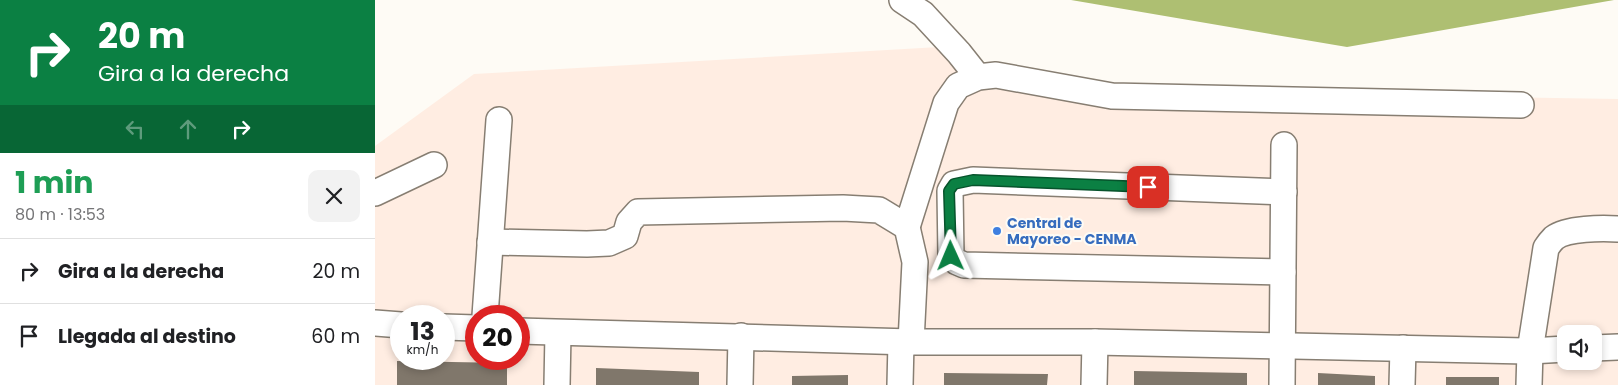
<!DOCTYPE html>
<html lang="es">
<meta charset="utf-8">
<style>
:root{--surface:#fff;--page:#f2f2f2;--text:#202124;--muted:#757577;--line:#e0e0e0}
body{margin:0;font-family:Poppins,sans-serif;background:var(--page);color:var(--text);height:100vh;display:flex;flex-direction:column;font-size:19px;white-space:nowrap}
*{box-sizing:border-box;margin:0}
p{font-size:16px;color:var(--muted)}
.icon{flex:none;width:28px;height:28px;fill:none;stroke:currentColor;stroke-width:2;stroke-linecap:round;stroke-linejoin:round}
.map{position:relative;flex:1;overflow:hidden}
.details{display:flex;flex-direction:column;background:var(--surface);width:375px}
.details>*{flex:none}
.top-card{background:#0b8043;color:#fff;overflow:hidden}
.controls{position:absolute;left:1182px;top:325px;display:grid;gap:10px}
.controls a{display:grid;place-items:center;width:45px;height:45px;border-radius:10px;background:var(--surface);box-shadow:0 2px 8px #0003;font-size:25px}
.speed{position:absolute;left:15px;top:305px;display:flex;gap:10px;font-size:25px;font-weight:700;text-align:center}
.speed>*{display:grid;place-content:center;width:65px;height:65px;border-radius:50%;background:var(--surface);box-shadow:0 2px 8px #0003;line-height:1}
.speed small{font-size:12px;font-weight:400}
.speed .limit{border:8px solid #d22;background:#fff;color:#111}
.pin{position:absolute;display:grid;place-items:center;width:42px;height:42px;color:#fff;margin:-21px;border-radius:10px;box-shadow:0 2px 8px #0006}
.me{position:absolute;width:55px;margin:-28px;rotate:359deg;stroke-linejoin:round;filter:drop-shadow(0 0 4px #0008)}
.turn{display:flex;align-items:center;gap:18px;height:105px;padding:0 15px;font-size:22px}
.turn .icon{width:65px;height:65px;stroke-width:2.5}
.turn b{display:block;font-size:35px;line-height:42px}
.lanes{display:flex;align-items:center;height:48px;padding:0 15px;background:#0003;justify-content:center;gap:25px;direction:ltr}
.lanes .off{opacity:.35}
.round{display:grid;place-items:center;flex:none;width:52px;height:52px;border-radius:10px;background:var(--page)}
.headline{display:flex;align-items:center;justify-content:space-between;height:85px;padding:0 15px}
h1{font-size:30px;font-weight:700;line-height:38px;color:#1e9e55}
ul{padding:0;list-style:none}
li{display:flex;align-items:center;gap:15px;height:65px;padding:0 15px;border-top:1px solid var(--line)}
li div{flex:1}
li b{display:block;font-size:19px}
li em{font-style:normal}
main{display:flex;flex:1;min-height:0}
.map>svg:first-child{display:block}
.commercial{fill:#ffede2;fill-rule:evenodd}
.forest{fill:#aebf72}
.building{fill:#80776b}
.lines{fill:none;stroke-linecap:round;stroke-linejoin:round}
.minor-casing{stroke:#877e72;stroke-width:28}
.minor{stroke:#fff;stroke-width:25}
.route-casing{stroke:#07532c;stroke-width:12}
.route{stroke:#0b8043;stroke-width:9}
.shop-dot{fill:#3f7fe0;stroke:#fefbf5;stroke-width:2}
.labels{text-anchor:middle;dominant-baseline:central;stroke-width:4;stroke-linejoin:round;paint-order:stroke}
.shop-label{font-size:14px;font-weight:bold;fill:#366cbe;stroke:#fefbf5;text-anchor:start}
</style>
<main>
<section class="details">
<div class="top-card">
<div class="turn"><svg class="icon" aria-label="right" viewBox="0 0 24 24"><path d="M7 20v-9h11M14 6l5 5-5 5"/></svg><div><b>20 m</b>Gira a la derecha</div></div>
<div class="lanes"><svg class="icon off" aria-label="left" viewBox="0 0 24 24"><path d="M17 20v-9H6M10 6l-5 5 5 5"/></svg><svg class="icon off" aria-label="ahead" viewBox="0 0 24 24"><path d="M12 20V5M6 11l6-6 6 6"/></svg><svg class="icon" aria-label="right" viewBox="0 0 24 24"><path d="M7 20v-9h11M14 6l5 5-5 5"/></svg></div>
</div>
<div class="headline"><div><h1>1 min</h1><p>80 m · 13:53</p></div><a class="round"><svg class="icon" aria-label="close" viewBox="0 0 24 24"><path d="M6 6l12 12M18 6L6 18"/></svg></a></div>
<ul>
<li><svg class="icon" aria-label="right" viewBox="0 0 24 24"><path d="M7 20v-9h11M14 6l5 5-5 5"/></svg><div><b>Gira a la derecha</b></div><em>20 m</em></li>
<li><svg class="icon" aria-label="arrive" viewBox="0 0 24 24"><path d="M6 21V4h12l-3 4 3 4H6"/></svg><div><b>Llegada al destino</b></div><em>60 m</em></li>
</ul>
</section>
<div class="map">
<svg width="1243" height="385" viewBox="0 0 1243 385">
<rect width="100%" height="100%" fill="#fefbf5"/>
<path class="commercial" d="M564,47L600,89L1243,99V385H0V146L99,74ZM26,316H69V359H26ZM101,316H144V359H101ZM1191,334H1219V361H1191Z"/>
<polygon class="forest" points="696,0 1239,0 972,47"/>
<g class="building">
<polygon points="22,361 132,363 132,385 22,385"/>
<polygon points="221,368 324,372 324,385 221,385"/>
<polygon points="759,371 872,373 872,385 759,385"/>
<polygon points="569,373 673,374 672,385 569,385"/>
<polygon points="943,373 1000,376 1000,385 943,385"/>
<polygon points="473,375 473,385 417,385 417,376"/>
<rect x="1071" y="377" width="53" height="8"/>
</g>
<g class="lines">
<defs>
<g id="minor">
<polyline points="527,0 548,14 584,53 603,77"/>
<polyline points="0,193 59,165"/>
<polyline points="532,227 571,103 583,86 603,77 621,75 737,96 1146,105"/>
<polyline points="115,242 212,244 234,243 250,236 254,222 263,212 468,208 504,210 532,227 540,262 536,342"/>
<polyline points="908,272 589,265 582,262 576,256 575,191 579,184 598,180 909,192"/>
<polyline points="110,316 124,120"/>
<polyline points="0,323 26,325"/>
<polyline points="69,327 101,328"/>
<polyline points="144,331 536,342 720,342 1155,351 1191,349"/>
<polyline points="1219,348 1243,347"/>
<polyline points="182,385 183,333"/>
<polyline points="365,385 366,336"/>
<polyline points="525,385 526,342"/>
<polyline points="719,385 720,342"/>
<polyline points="907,385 909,145"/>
<polyline points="1027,385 1028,348"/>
<path d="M1154,385L1155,351L1171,248C1173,245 1176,241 1179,238C1192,228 1227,228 1243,229"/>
</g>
</defs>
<use href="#minor" class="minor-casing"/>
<use href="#minor" class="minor"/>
</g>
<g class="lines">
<defs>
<polyline id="route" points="576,256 574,191 579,184 598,180 773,187"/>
</defs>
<use href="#route" class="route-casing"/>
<use href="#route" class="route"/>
</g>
<circle class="shop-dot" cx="622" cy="231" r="5"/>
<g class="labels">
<g class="shop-label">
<text x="632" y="223">Central de<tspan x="632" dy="16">Mayoreo - CENMA</tspan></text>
</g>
</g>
</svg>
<div class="controls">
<a><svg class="icon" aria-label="sound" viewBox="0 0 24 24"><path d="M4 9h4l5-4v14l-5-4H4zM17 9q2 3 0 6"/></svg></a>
</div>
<div class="speed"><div>13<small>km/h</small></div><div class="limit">20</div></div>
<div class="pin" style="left:773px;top:187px;background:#d93025"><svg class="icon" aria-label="arrive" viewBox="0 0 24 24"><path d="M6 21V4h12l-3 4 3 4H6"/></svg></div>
<svg class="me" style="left:576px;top:256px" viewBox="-20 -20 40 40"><path d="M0-17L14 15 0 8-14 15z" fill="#0b8043" stroke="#fff" stroke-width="4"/></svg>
</div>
</main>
